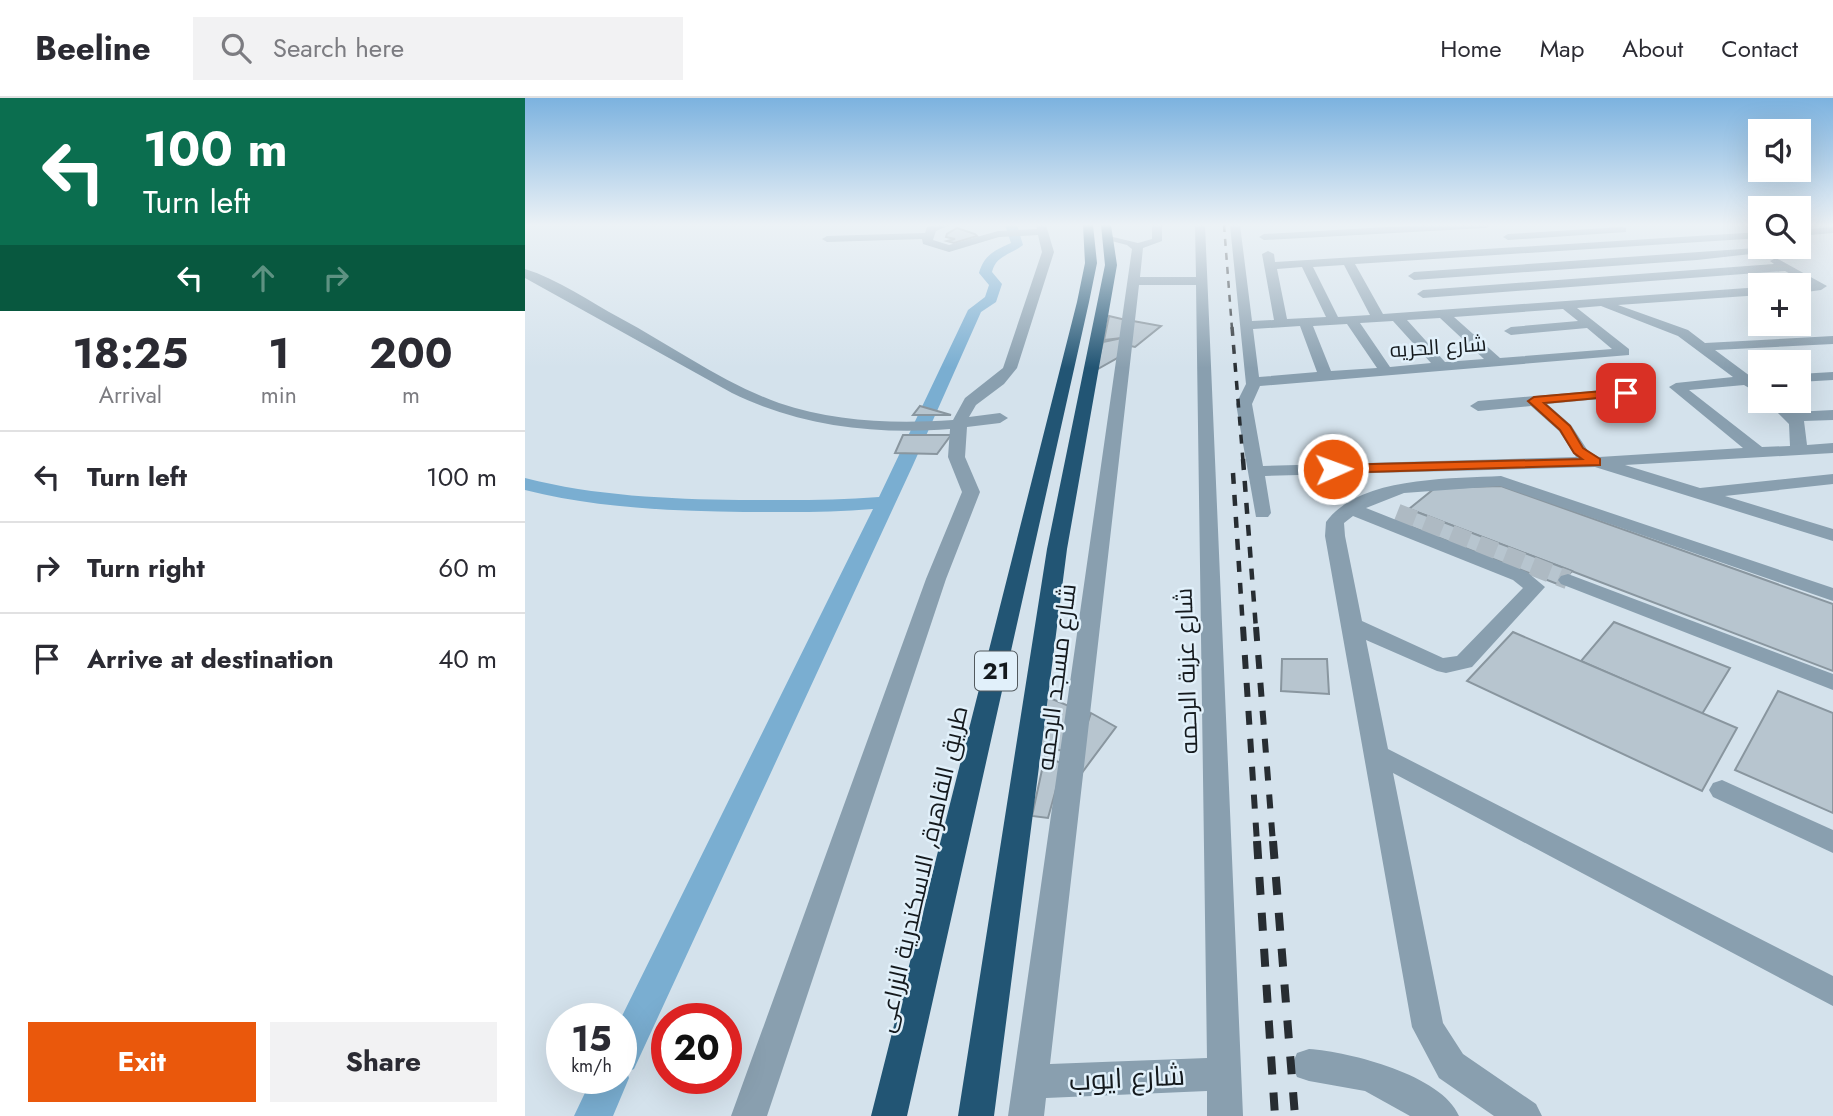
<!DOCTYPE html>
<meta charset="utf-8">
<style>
:root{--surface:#fff;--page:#f2f2f3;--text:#2b2b33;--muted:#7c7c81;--line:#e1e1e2;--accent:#ea580c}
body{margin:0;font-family:Jost,Cairo,sans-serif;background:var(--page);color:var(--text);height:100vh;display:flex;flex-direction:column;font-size:26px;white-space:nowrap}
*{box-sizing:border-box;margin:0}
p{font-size:23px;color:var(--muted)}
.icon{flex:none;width:38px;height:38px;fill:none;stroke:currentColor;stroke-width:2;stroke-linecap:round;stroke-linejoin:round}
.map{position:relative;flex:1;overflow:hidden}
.drawer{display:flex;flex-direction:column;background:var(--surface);width:525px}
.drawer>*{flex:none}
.banner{background:#0b6e4f;color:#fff;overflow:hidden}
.buttons{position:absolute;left:1223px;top:21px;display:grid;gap:14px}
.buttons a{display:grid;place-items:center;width:63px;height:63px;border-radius:0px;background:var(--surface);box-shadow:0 7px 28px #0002;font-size:35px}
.speed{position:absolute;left:21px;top:905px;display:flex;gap:14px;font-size:35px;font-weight:700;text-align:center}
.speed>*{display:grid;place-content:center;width:91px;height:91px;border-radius:50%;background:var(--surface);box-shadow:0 7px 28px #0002;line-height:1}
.speed small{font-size:18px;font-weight:400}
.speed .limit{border:10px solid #d22;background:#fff;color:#111}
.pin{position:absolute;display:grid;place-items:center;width:60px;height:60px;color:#fff;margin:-30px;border-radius:14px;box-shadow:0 4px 10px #0006}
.me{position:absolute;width:77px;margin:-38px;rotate:88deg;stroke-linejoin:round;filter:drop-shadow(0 0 5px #0008)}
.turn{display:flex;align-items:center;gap:24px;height:147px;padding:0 28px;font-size:32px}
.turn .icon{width:91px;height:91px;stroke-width:2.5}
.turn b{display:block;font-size:49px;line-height:60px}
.lanes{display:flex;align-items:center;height:66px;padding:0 28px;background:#0003;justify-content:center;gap:35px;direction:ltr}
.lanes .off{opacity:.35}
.eta{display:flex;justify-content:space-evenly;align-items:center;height:119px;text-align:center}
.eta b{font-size:42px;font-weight:700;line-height:49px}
.primary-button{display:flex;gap:14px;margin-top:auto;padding:14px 28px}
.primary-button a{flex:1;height:80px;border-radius:0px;background:var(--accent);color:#fff;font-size:28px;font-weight:700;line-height:80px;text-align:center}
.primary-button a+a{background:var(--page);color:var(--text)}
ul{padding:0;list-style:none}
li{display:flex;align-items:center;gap:21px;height:91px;padding:0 28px;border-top:2px solid var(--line)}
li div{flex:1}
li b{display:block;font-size:26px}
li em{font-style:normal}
header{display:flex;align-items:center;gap:42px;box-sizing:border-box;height:98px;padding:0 35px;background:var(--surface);border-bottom:2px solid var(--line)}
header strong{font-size:33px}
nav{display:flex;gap:38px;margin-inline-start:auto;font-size:24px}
.search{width:490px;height:63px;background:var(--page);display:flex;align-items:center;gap:18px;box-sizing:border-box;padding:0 24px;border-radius:0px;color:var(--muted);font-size:26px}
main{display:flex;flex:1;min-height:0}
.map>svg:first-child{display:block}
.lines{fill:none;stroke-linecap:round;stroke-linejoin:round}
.canal{fill:#7aaed1;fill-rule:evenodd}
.building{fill:#b7c5cf;stroke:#89969f;stroke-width:2}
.minor-tunnel{stroke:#aebac3;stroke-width:19;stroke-dasharray:19 10;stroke-linecap:butt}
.minor{fill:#899faf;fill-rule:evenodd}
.highway{fill:#225574;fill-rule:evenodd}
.rail-far4{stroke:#272d32;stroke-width:2.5;stroke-dasharray:7 7;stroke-linecap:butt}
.rail-far3{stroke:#272d32;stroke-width:3.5;stroke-dasharray:9 9;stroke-linecap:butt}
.rail-far2{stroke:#272d32;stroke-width:4.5;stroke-dasharray:11 11;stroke-linecap:butt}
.rail-far1{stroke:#272d32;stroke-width:6;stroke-dasharray:14 14;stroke-linecap:butt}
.rail{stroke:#272d32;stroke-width:8;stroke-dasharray:18 18;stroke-linecap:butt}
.route{fill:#ea580c;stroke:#983908;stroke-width:2}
.labels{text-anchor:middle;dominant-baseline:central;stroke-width:5;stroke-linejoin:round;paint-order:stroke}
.far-street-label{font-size:21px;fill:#14191d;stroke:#e1f0fa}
.shield{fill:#e1f0fa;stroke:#525a5f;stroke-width:2}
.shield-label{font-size:23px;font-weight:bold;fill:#14191d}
.street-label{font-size:24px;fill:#14191d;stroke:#e1f0fa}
.near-street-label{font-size:28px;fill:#14191d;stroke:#e1f0fa}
</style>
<header>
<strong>Beeline</strong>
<div class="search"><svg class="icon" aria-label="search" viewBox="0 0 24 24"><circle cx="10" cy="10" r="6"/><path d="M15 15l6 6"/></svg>Search here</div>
<nav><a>Home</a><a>Map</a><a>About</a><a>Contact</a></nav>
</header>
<main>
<section class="drawer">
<div class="banner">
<div class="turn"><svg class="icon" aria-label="left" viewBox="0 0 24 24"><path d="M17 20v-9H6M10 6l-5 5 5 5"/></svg><div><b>100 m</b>Turn left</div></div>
<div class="lanes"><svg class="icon" aria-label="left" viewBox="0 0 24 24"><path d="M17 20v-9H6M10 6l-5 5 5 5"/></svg><svg class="icon off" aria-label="ahead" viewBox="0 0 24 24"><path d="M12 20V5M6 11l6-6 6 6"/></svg><svg class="icon off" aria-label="right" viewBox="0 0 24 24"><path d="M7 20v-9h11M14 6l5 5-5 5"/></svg></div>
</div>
<div class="eta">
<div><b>18:25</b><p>Arrival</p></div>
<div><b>1</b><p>min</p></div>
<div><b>200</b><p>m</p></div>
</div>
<ul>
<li><svg class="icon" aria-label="left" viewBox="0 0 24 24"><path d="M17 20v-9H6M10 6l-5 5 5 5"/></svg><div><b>Turn left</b></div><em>100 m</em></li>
<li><svg class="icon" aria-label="right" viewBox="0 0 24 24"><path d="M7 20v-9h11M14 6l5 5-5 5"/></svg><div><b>Turn right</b></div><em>60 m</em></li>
<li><svg class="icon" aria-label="arrive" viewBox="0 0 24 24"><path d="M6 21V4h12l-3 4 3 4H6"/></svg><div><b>Arrive at destination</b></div><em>40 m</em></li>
</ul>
<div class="primary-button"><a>Exit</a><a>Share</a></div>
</section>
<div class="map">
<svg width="1308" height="1018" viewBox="0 0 1308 1018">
<rect width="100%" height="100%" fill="#d4e2ec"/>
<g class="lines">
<path class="canal" d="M480,127H492L498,147C486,157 471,157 467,174L477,186L471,204L456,214L388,367L109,971L102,974L104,980L88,1018H49L67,980H96V920L348,411C305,415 262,414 219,414C146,413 71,410 0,392V380C70,398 143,401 214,402C261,402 307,403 354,399L443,212L460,199L464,187L454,175C459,157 470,152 486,145Z"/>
</g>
<g class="building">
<polygon points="432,130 450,136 452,138 429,145 422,143 430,141 421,139 422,136"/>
<polygon points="584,218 601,222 597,240 579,242"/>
<polygon points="608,223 636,228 610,249 601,247"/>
<polygon points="597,240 594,259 571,272 578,244"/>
<polygon points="395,308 426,317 388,317"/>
<polygon points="378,337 426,337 412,356 370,355"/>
<polygon points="976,388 1308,506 1308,573 884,411 910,390"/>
<polygon points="884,411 1047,473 1035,487 871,423"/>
<polygon points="1089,524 1205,570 1177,616 1056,563"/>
<polygon points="988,534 1212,630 1177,693 942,583"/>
<polygon points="757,561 802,561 804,596 756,593"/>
<polygon points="1253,593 1308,615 1308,715 1210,672"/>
<polygon points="520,598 544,608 537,653 512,645"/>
<polygon points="566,615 591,629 556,676 546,673"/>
<polygon points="520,658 538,666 523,720 507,718"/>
</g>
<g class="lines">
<polyline class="minor-tunnel" points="872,415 1043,482"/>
<g class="minor">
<path d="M408,127H425L411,133L408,142L424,147L473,133L512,131L511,127H521L529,154L492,270L479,286L451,307L444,319L475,315L483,320L475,325L442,329L440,359L455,394L421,481L242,1018H206L401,481L437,394L423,359L425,331C350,337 274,328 207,295L0,180V171C33,181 65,204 95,220C147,248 198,285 254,305C309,324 371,326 428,322L440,300L478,270L517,154L513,137L474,139L424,154L398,146L397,141L302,144L297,141L302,138L400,135L402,129Z"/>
<path d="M627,127H637V143L618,150L615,179H671L670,127H680L718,1018H682V993L521,1000L519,1018H483L607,151L602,147L579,141L584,138L613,145L627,141ZM614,187H671L682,960L525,966Z"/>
<path d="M705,127H715L727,223L749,222L737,156L743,153L749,156L750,164L1236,134V140L830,166L858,216L1236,189V197L1093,207L1163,232L1180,245L1308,238V246L1190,252L1225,278L1234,279L1236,297L1219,287L1164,292L1237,349L1265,348L1264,326L1241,303H1257L1269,314L1308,312V322L1279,323L1282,347L1308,345V355L1100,367L1175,390L1308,376V386L1200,398L1308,431V443L1070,369L740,378L746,415L743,419H731L711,306L721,286ZM819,167L845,217L813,219L788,169ZM777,169L801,219L762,221L752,171ZM1076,208L1153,238L1208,279L1151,285L1144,289L1218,350L1074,359L1063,353L1046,327L1022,306L1106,298L1109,295L1106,292L1101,290L953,303L945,308L953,313L1006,308L1034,333L1051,359L738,368L727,306L735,288L1104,257V251L1052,210ZM1038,211L1053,223L986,229L979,233L986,237L1062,230L1087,251L975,260L929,219ZM915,220L959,261L920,264L882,222ZM868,223L906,265L865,269L835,225ZM822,226L852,270L806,273L788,228ZM775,228L792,274L734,279L728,231Z"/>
<polygon points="898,127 966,127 961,130 739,142 734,139 739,136"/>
<polygon points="1097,129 1101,130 1101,134 983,142 978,139 983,136"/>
<polygon points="1308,129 1308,135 1274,138 1274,132"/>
<polygon points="1231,150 1235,151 1235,155 1172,162 889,182 883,178 889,174"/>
<polygon points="1251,160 1302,188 1296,192 1274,195 1274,187 1284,186 1260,173 898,200 892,196 898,192 1249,166 1245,163"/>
<polygon points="1308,274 1308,282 1274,284 1274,276"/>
<path d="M976,378L1308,490V503L975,388L879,395L841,410L1002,474L1020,489L947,569L921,575L912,573L841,542L863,651L1308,878V908L868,675L918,925L938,956L1011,1006L1017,1018H969L914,980L887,929L800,438L801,424C834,378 925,381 976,378ZM828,418L988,482L998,490L932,558L918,560L837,523L820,438L819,425Z"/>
<polygon points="1043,476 1308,576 1308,592 1036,486 1033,482 1036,478"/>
<polygon points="1197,682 1308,732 1308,755 1188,699 1184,692 1188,685"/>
<path d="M784,951C825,954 917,977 934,1018H885L840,993L784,983L772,979L767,967L772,955Z"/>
</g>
<g class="highway">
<polygon points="558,127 568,127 572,165 564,204 382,1018 346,1018 552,204 560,165"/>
<polygon points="576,127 586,127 592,167 542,451 469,1018 433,1018 522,451 580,167"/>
</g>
<polyline class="rail-far4" points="699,127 707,231"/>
<polyline class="rail-far3" points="707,229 718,363"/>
<g class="rail-far2">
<polyline points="718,361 731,531"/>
<polyline points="708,375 718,531"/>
</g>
<g class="rail-far1">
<polyline points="718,529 732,745"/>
<polyline points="731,529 748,745"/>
</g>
<g class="rail">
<polyline points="732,743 750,1018"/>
<polyline points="748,743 770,1018"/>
</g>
</g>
<linearGradient id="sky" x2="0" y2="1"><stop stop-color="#7cb2df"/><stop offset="0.47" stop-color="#ecf2f6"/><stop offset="1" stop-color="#ecf2f6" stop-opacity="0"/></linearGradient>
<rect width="1308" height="270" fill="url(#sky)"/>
<polygon class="route" points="1101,291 1105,292 1105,297 1019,305 1045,328 1058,350 1075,361 1075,367 808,375 802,371 808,367 1057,361 1049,355 1035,332 1003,303 1009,299"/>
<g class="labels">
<g class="far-street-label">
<text transform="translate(913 249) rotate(-4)">شارع الحريه</text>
</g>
<rect class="shield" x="450" y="553.5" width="42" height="39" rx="5"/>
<g class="shield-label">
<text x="471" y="573">21</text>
</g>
<g class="street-label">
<text transform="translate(661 573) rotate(-92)">شارع عزبة الرحمه</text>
<text transform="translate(531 579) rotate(-83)">شارع مسجد الرحمه</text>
<text transform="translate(397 771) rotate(-77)">طريق القاهرة, الاسكندرية الزراعى</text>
</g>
<g class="near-street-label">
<text transform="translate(602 980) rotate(-3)">شارع ايوب</text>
</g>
</g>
</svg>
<div class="buttons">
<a><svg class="icon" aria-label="sound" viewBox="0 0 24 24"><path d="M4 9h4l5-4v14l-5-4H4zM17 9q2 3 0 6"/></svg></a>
<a><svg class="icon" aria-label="search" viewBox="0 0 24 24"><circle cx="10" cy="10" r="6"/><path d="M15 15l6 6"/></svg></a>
<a>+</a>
<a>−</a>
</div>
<div class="speed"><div>15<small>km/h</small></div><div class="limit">20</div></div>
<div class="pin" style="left:1101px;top:295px;background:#d93025"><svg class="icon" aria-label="arrive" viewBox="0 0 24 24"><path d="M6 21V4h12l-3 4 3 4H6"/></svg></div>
<svg class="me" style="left:808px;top:371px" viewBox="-20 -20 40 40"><circle r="17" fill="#ea580c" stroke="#fff" stroke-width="3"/><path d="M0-11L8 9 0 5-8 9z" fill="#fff"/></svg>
</div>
</main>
